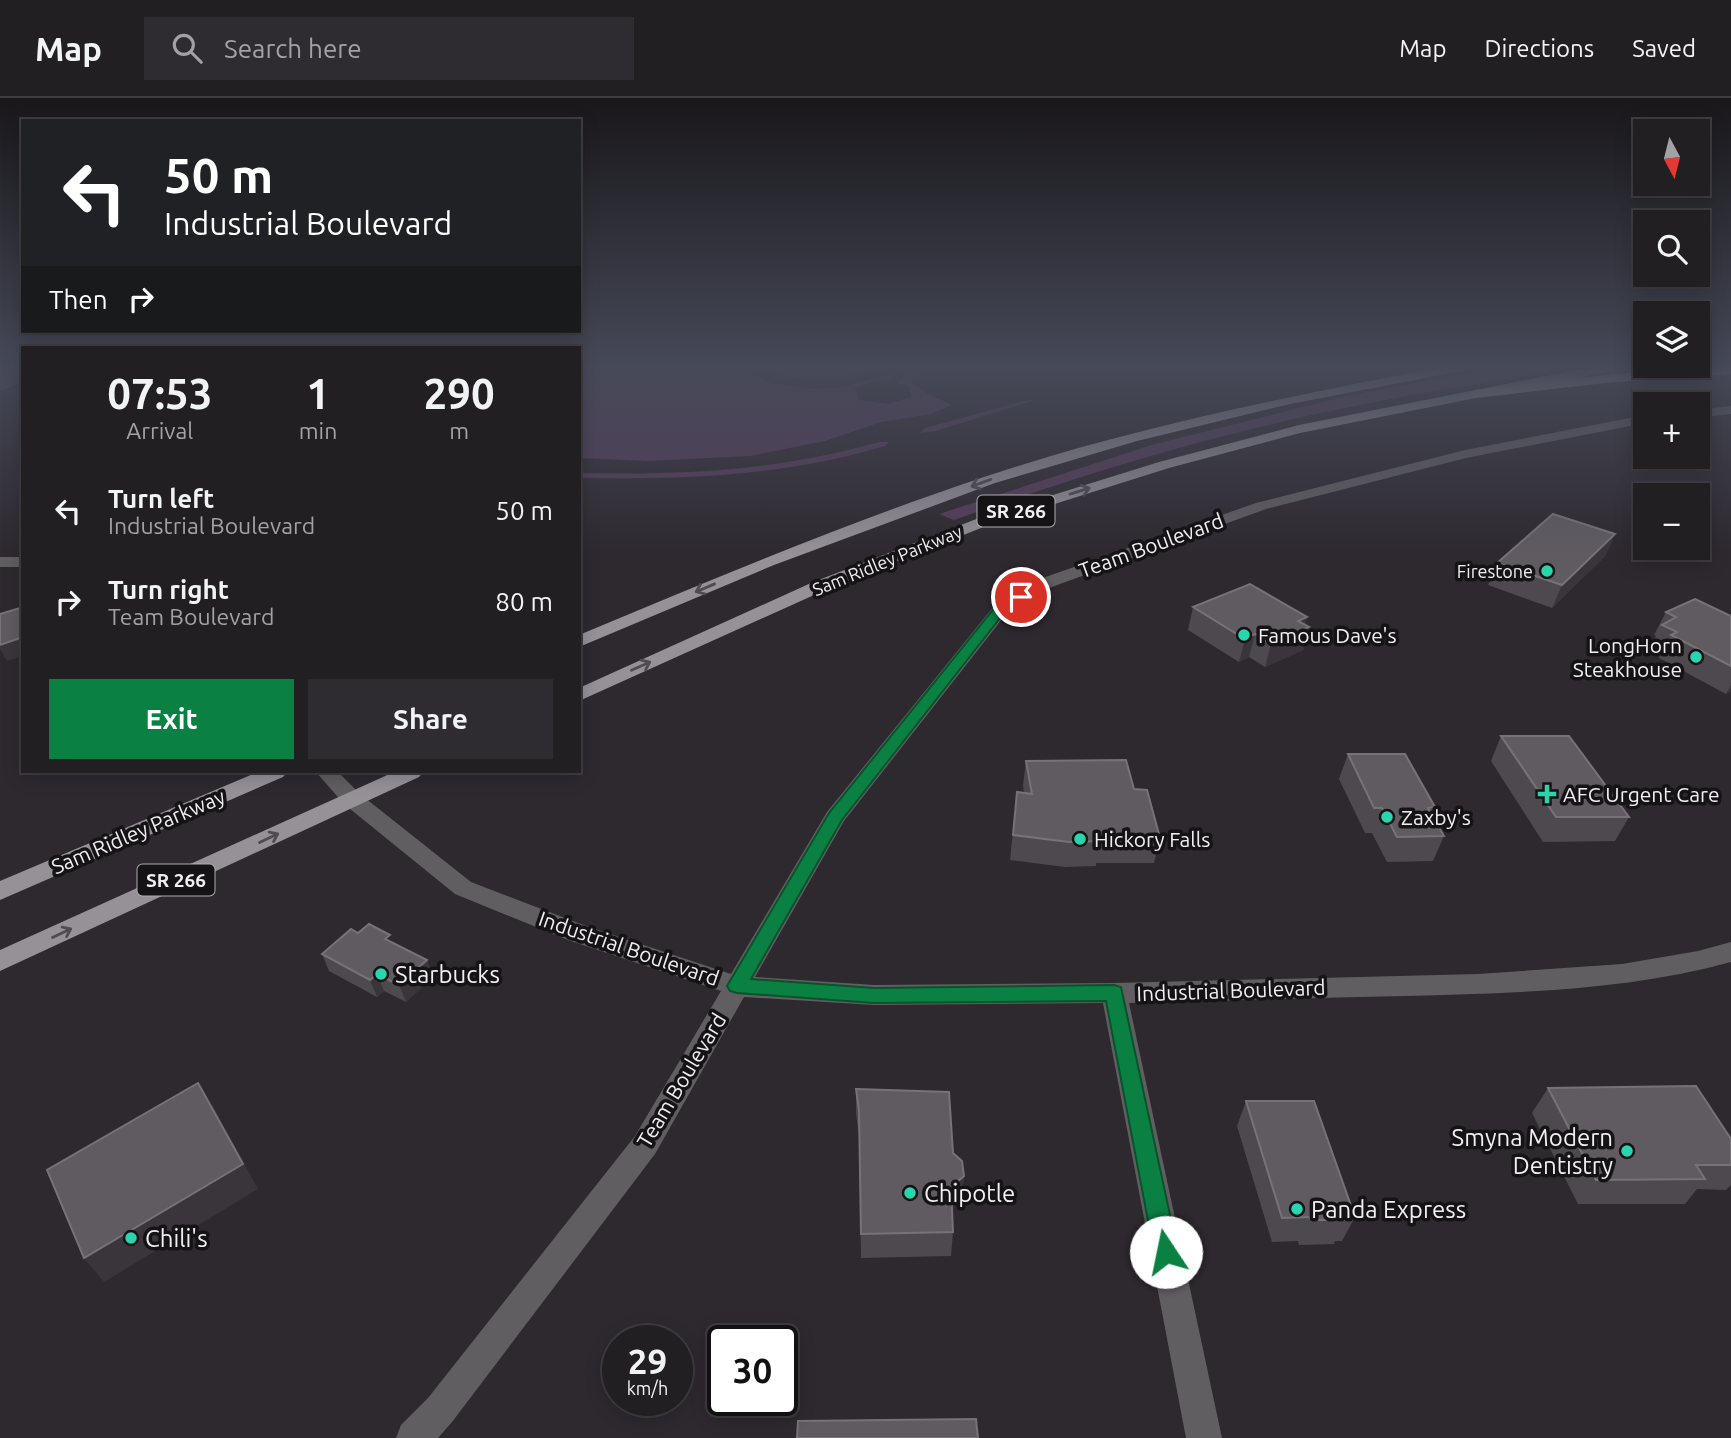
<!DOCTYPE html>
<meta charset="utf-8">
<style>
:root{--surface:#221f23;--page:#2e2c30;--text:#f1f3f6;--muted:#a2a2a6;--line:#3f3d41;--accent:#0b8043}
body{margin:0;font-family:Ubuntu,sans-serif;background:var(--page);color:var(--text);height:100vh;display:flex;flex-direction:column;font-size:26px;white-space:nowrap}
*{box-sizing:border-box;margin:0}
p{font-size:23px;color:var(--muted)}
.icon{flex:none;width:38px;height:38px;fill:none;stroke:currentColor;stroke-width:2;stroke-linecap:round;stroke-linejoin:round}
.map{position:relative;flex:1;overflow:hidden}
.drawer{position:absolute;left:21px;top:248px;width:560px;height:427px;display:flex;flex-direction:column;background:var(--surface);border-radius:0px;box-shadow:0 4px 18px #0003,0 0 0 2px var(--line)}
.drawer>*{flex:none}
.guide{position:absolute;left:21px;top:21px;width:560px;height:214px;border-radius:0px;box-shadow:0 4px 18px #0003,0 0 0 2px var(--line);background:#202124;color:#fff;overflow:hidden}
.needle{width:46px;rotate:173deg}
.tools{position:absolute;left:1633px;top:21px;display:grid;gap:14px}
.tools a{display:grid;place-items:center;width:77px;height:77px;border-radius:0px;background:var(--surface);box-shadow:0 4px 18px #0003,0 0 0 2px var(--line);font-size:35px}
.speed{position:absolute;left:602px;top:1227px;display:flex;gap:14px;font-size:35px;font-weight:700;text-align:center}
.speed>*{display:grid;place-content:center;width:91px;height:91px;border-radius:50%;background:var(--surface);box-shadow:0 4px 18px #0003,0 0 0 2px var(--line);line-height:1}
.speed small{font-size:18px;font-weight:400}
.speed .limit{border:4px solid #111;border-radius:10px;background:#fff;color:#111}
.pin{position:absolute;display:grid;place-items:center;width:60px;height:60px;color:#fff;margin:-30px;border:4px solid #fff;border-radius:50%;box-shadow:0 2px 7px #0007}
.me{position:absolute;width:77px;margin:-38px;rotate:349deg;stroke-linejoin:round;filter:drop-shadow(0 0 5px #0008)}
.turn{display:flex;align-items:center;gap:24px;height:147px;padding:0 28px;font-size:32px}
.turn .icon{width:91px;height:91px;stroke-width:2.5}
.turn b{display:block;font-size:49px;line-height:60px}
.then{display:flex;align-items:center;height:66px;padding:0 28px;background:#0003;gap:14px;font-size:26px}
.eta{display:flex;justify-content:space-evenly;align-items:center;height:119px;text-align:center}
.eta b{font-size:42px;font-weight:600;line-height:49px}
.primary-button{display:flex;gap:14px;margin-top:auto;padding:14px 28px}
.primary-button a{flex:1;height:80px;border-radius:0px;background:var(--accent);color:#fff;font-size:28px;font-weight:600;line-height:80px;text-align:center}
.primary-button a+a{background:var(--page);color:var(--text)}
ul{padding:0;list-style:none}
li{display:flex;align-items:center;gap:21px;height:91px;padding:0 28px}
li div{flex:1}
li b{display:block;font-size:26px}
li em{font-style:normal}
header{display:flex;align-items:center;gap:42px;box-sizing:border-box;height:98px;padding:0 35px;background:var(--surface);border-bottom:2px solid var(--line)}
header strong{font-size:33px}
nav{display:flex;gap:38px;margin-inline-start:auto;font-size:24px}
.search{width:490px;height:63px;background:var(--page);display:flex;align-items:center;gap:18px;box-sizing:border-box;padding:0 24px;border-radius:0px;color:var(--muted);font-size:26px}
.map>svg:first-child{display:block}
.green{fill:#553c59}
.lines{fill:none;stroke-linecap:round;stroke-linejoin:round}
.minor{fill:#615e61;fill-rule:evenodd}
.major{fill:#969197;fill-rule:evenodd}
.highway{fill:#aba5ac;fill-rule:evenodd}
.wall{fill:#4e494f}
.shaded-wall{fill:#3a353b}
.building{fill:#605b61;stroke:#767278;stroke-width:2}
.oneway{stroke:#4f4c50}
.route{fill:#0b8043;stroke:#07532c;stroke-width:2}
.poi-dot{fill:#29d5ad;stroke:#151315;stroke-width:2.5}
.labels{text-anchor:middle;dominant-baseline:central;stroke-width:7;stroke-linejoin:round;paint-order:stroke}
.far-street-label{font-size:18px;fill:#f1eef2;stroke:#151315}
.far-poi-label{font-size:18px;fill:#f1eef2;stroke:#151315;text-anchor:end}
.shield{fill:#151315;stroke:#afacb0;stroke-width:2}
.shield-label{font-size:19px;font-weight:bold;fill:#f1eef2}
.street-label{font-size:21px;fill:#f1eef2;stroke:#151315}
.poi-label{font-size:21px;fill:#f1eef2;stroke:#151315;text-anchor:start}
.near-poi-label{font-size:24px;fill:#f1eef2;stroke:#151315;text-anchor:start}
</style>
<header>
<strong>Map</strong>
<div class="search"><svg class="icon" aria-label="search" viewBox="0 0 24 24"><circle cx="10" cy="10" r="6"/><path d="M15 15l6 6"/></svg>Search here</div>
<nav><a>Map</a><a>Directions</a><a>Saved</a></nav>
</header>
<div class="map">
<svg width="1731" height="1340" viewBox="0 0 1731 1340">
<rect width="100%" height="100%" fill="#2e292f"/>
<g class="green">
<polygon points="0,268 23,268 23,284 0,293"/>
<path d="M579,268H738L771,285L811,291L842,289L896,275L889,283H875L855,290L859,302L888,306L911,299L910,289L897,285C911,269 924,268 944,268L920,275L912,281V285L928,296L952,307L931,316L881,324L825,343L750,358L648,363L579,360Z"/>
<path d="M761,268H889C845,279 803,292 761,268Z"/>
<path d="M1504,268H1580C1500,284 1420,294 1340,311C1208,338 1080,377 954,422L939,416L1155,346L1347,298Z"/>
<polygon points="1035,302 936,333 920,335 925,330 1023,303"/>
<path d="M879,344H889L885,348C784,378 683,382 579,380V375C686,377 775,373 879,344Z"/>
</g>
<g class="lines">
<g class="minor">
<polygon points="1731,308 1731,316 1698,320 1698,312"/>
<path d="M1645,317V325L1466,360L1266,411L1049,490L1006,516L844,723L755,879L874,887L1114,885L1478,876L1622,866L1698,853L1731,844V864C1625,893 1514,895 1405,898C1313,900 1221,903 1129,905L1222,1340H1186L1103,905L874,907L744,899L655,1056L452,1324L438,1340H396L401,1327L428,1300L635,1038L721,893L568,842L455,796L344,706L316,674H338L360,696L471,784L586,828L731,876L827,714L994,508L1037,482L1256,405L1465,352Z"/>
<rect x="0" y="459" width="23" height="10"/>
</g>
<g class="major">
<path d="M1447,268H1472L1466,272L1290,306L1137,343L995,385L774,467L579,549V537C713,481 846,425 984,379C1134,329 1291,298 1447,268Z"/>
<polygon points="1597,268 1622,268 1616,272 1300,335 1169,370 991,426 823,493 579,603 579,590 811,485 979,420 1159,364 1299,327"/>
<polygon points="258,674 287,674 283,679 0,802 0,783"/>
<polygon points="394,674 423,674 419,679 0,873 0,852"/>
</g>
<g class="highway">
<polygon points="1438,268 1460,268 1404,284 1398,280"/>
<polygon points="1731,268 1731,276 1614,284 1475,300 1469,296 1475,292 1614,276"/>
</g>
</g>
<g class="wall">
<polygon points="1615,436 1605,458 1552,510 1488,487 1497,465"/>
<polygon points="1193,509 1307,519 1305,527 1309,529 1303,552 1265,569 1249,559 1239,564 1188,532"/>
<polygon points="1666,514 1731,518 1731,593 1726,596 1659,560 1661,556 1650,550 1656,538 1654,537"/>
<polygon points="1501,638 1629,719 1615,743 1543,744 1491,663"/>
<polygon points="1348,656 1435,709 1432,717 1444,738 1433,763 1387,764 1372,735 1365,735 1339,681"/>
<polygon points="1026,663 1134,691 1160,740 1154,765 1096,765 1096,768 1065,769 1010,762 1017,694 1024,695 1023,687"/>
<polygon points="358,835 393,844 427,862 433,879 406,904 384,893 377,899 329,873 322,856"/>
<polygon points="1548,990 1731,1041 1731,1087 1726,1092 1697,1091 1685,1106 1578,1106 1532,1015"/>
<polygon points="856,991 953,1055 964,1078 961,1103 952,1110 953,1134 951,1158 861,1160 859,1038 856,1016"/>
<polygon points="1246,1003 1355,1119 1342,1143 1335,1143 1334,1146 1299,1147 1298,1143 1272,1144 1237,1028"/>
</g>
<g class="shaded-wall">
<polygon points="1615,436 1605,458 1552,510 1562,487"/>
<polygon points="1307,519 1304,532 1309,529 1303,552 1265,569 1271,546 1298,523"/>
<polygon points="1255,536 1249,559 1239,564 1245,541"/>
<polygon points="23,539 23,558 7,563 0,551 0,547"/>
<polygon points="1731,587 1731,593 1726,596"/>
<polygon points="427,862 433,879 406,904 399,887"/>
<polygon points="377,876 384,893 377,899 370,882"/>
<polygon points="198,985 214,1010 258,1091 104,1184 84,1160"/>
<polygon points="964,1078 961,1103 949,1113 951,1089"/>
</g>
<g class="building">
<polygon points="1553,416 1615,436 1562,487 1497,465"/>
<polygon points="1250,486 1307,519 1298,523 1309,529 1271,546 1255,536 1245,541 1193,509"/>
<polygon points="1695,501 1731,518 1731,568 1671,537 1677,534 1662,527 1676,519 1666,514"/>
<polygon points="23,509 23,539 0,547 0,516"/>
<polygon points="1501,638 1569,638 1629,719 1556,719"/>
<polygon points="1348,656 1405,656 1435,709 1428,710 1444,738 1397,739 1382,710 1374,710"/>
<polygon points="1126,662 1134,691 1147,692 1160,740 1100,740 1100,743 1069,744 1013,737 1017,694 1032,696 1026,663"/>
<polygon points="369,826 390,837 385,841 427,862 399,887 377,876 370,882 322,856 351,831 358,835"/>
<polygon points="198,985 243,1066 84,1160 47,1072"/>
<polygon points="1696,988 1731,1041 1731,1067 1696,1067 1705,1081 1596,1082 1548,990"/>
<polygon points="856,991 949,994 953,1055 962,1063 964,1078 951,1089 953,1134 861,1136 859,1013"/>
<polygon points="1246,1003 1314,1003 1355,1119 1345,1119 1346,1122 1311,1122 1309,1119 1282,1120"/>
<polygon points="976,1321 978,1340 797,1340 798,1323"/>
</g>
<defs><path id="oneway-shaft" d="M-6 0H5M1.5-3L5.5 0L1.5 3" fill="none" stroke-width="1.6" stroke-linecap="round" stroke-linejoin="round" transform="scale(1.75)"/></defs>
<g class="oneway">
<use href="#oneway-shaft" transform="translate(981 385) rotate(160)"/>
<use href="#oneway-shaft" transform="translate(1080 393) rotate(-17)"/>
<use href="#oneway-shaft" transform="translate(705 490) rotate(157)"/>
<use href="#oneway-shaft" transform="translate(641 568) rotate(-24)"/>
<use href="#oneway-shaft" transform="translate(269 740) rotate(-25)"/>
<use href="#oneway-shaft" transform="translate(62 835) rotate(-25)"/>
</g>
<linearGradient id="sky" x2="0" y2="1"><stop stop-color="#19171a"/><stop offset="0.59" stop-color="#464958"/><stop offset="1" stop-color="#464958" stop-opacity="0"/></linearGradient>
<rect width="1731" height="456" fill="url(#sky)"/>
<polygon class="route" points="1021,495 1026,496 1026,502 1004,515 842,722 751,881 874,890 1114,887 1121,889 1178,1154 1174,1162 1166,1166 1157,1162 1154,1154 1106,903 874,905 737,895 730,893 727,888 829,715 995,509"/>
<g class="poi-dot">
<circle cx="1547" cy="473" r="7"/>
<circle cx="1244" cy="537" r="7"/>
<circle cx="1696" cy="559" r="7"/>
<path d="M1543.5 685.5h7v7h7v7h-7v7h-7v-7h-7v-7h7z"/>
<circle cx="1387" cy="719" r="7"/>
<circle cx="1080" cy="741" r="7"/>
<circle cx="381" cy="876" r="7"/>
<circle cx="1627" cy="1053" r="7"/>
<circle cx="910" cy="1095" r="7"/>
<circle cx="1297" cy="1111" r="7"/>
<circle cx="131" cy="1140" r="7"/>
</g>
<g class="labels">
<g class="far-street-label">
<text transform="translate(887 462) rotate(-22)">Sam Ridley Parkway</text>
</g>
<g class="far-poi-label">
<text x="1533" y="473">Firestone</text>
</g>
<g class="shield">
<rect x="977.5" y="397.5" width="77" height="31" rx="5"/>
<rect x="137.5" y="766.5" width="77" height="31" rx="5"/>
</g>
<g class="shield-label">
<text x="1016" y="413">SR 266</text>
<text x="176" y="782">SR 266</text>
</g>
<g class="street-label">
<text transform="translate(1151 447) rotate(-20)">Team Boulevard</text>
<text transform="translate(138 733) rotate(-23)">Sam Ridley Parkway</text>
<text transform="translate(629 850) rotate(19)">Industrial Boulevard</text>
<text transform="translate(1231 892) rotate(-2)">Industrial Boulevard</text>
<text transform="translate(681 982) rotate(-59)">Team Boulevard</text>
</g>
<g class="poi-label">
<text x="1258" y="537">Famous Dave's</text>
<text x="1682" y="547" text-anchor="end">LongHorn<tspan x="1682" dy="24">Steakhouse</tspan></text>
<text x="1563" y="696">AFC Urgent Care</text>
<text x="1401" y="719">Zaxby's</text>
<text x="1094" y="741">Hickory Falls</text>
</g>
<g class="near-poi-label">
<text x="395" y="876">Starbucks</text>
<text x="1613" y="1039" text-anchor="end">Smyna Modern<tspan x="1613" dy="28">Dentistry</tspan></text>
<text x="924" y="1095">Chipotle</text>
<text x="1311" y="1111">Panda Express</text>
<text x="145" y="1140">Chili's</text>
</g>
</g>
</svg>
<div class="tools">
<a><svg class="needle" viewBox="-14 -14 28 28"><path d="M0-13l5 13h-10z" fill="#e53935"/><path d="M0 13l5-13h-10z" fill="#a2a2a6"/></svg></a>
<a><svg class="icon" aria-label="search" viewBox="0 0 24 24"><circle cx="10" cy="10" r="6"/><path d="M15 15l6 6"/></svg></a>
<a><svg class="icon" aria-label="layers" viewBox="0 0 24 24"><path d="M12 4l9 5-9 5-9-5zM3 14l9 5 9-5"/></svg></a>
<a>+</a>
<a>−</a>
</div>
<div class="speed"><div>29<small>km/h</small></div><div class="limit">30</div></div>
<div class="pin" style="left:1021px;top:499px;background:#d93025"><svg class="icon" aria-label="arrive" viewBox="0 0 24 24"><path d="M6 21V4h12l-3 4 3 4H6"/></svg></div>
<svg class="me" style="left:1166px;top:1154px" viewBox="-20 -20 40 40"><circle r="19" fill="#fff"/><path d="M0-13L10 11 0 6-10 11z" fill="#0b8043"/></svg>
<div class="guide">
<div class="turn"><svg class="icon" aria-label="left" viewBox="0 0 24 24"><path d="M17 20v-9H6M10 6l-5 5 5 5"/></svg><div><b>50 m</b>Industrial Boulevard</div></div>
<div class="then">Then<svg class="icon" aria-label="right" viewBox="0 0 24 24"><path d="M7 20v-9h11M14 6l5 5-5 5"/></svg></div>
</div>
<section class="drawer">
<div class="eta">
<div><b>07:53</b><p>Arrival</p></div>
<div><b>1</b><p>min</p></div>
<div><b>290</b><p>m</p></div>
</div>
<ul>
<li><svg class="icon" aria-label="left" viewBox="0 0 24 24"><path d="M17 20v-9H6M10 6l-5 5 5 5"/></svg><div><b>Turn left</b><p>Industrial Boulevard</p></div><em>50 m</em></li>
<li><svg class="icon" aria-label="right" viewBox="0 0 24 24"><path d="M7 20v-9h11M14 6l5 5-5 5"/></svg><div><b>Turn right</b><p>Team Boulevard</p></div><em>80 m</em></li>
</ul>
<div class="primary-button"><a>Exit</a><a>Share</a></div>
</section>
</div>
